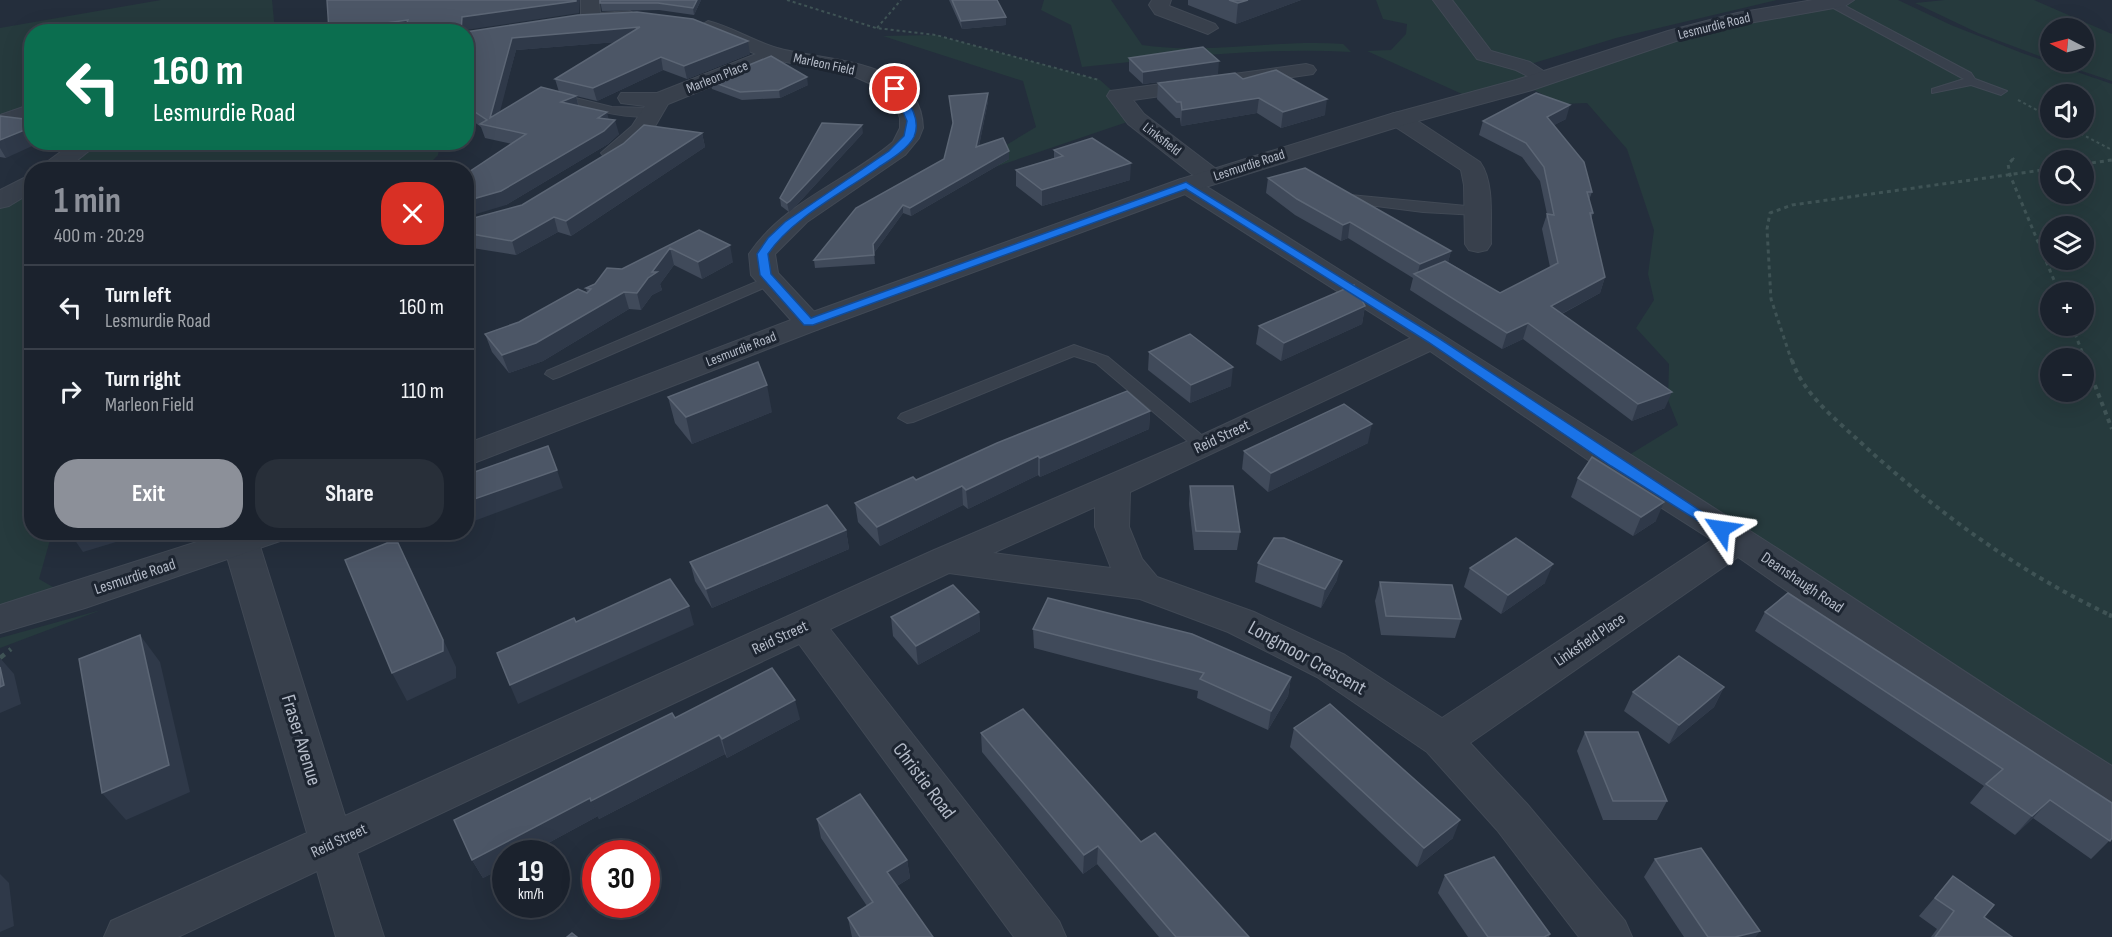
<!DOCTYPE html>
<meta charset="utf-8">
<style>
:root{--surface:#1b222d;--page:#282f39;--text:#f1f3f6;--muted:#a0a4aa;--line:#393f49;--accent:#8c9099}
body{margin:0;font-family:"Sofia Sans Condensed",sans-serif;background:var(--page);color:var(--text);height:100vh;display:flex;flex-direction:column;font-size:22px;white-space:nowrap}
*{box-sizing:border-box;margin:0}
p{font-size:20px;color:var(--muted)}
.icon{flex:none;width:33px;height:33px;fill:none;stroke:currentColor;stroke-width:2;stroke-linecap:round;stroke-linejoin:round}
.map{position:relative;flex:1;overflow:hidden}
.sheet{position:absolute;left:24px;top:162px;width:450px;height:378px;display:flex;flex-direction:column;background:var(--surface);border-radius:24px;box-shadow:0 6px 24px #0002,0 0 0 2px var(--line)}
.sheet>*{flex:none}
.guide{position:absolute;left:24px;top:24px;width:450px;height:126px;border-radius:24px;box-shadow:0 6px 24px #0002,0 0 0 2px var(--line);background:#0b6e4f;color:#fff;overflow:hidden}
.needle{width:39px;rotate:276deg}
.fabs{position:absolute;left:2040px;top:18px;display:grid;gap:12px}
.fabs a{display:grid;place-items:center;width:54px;height:54px;border-radius:50%;background:var(--surface);box-shadow:0 6px 24px #0002,0 0 0 2px var(--line);font-size:30px}
.speed{position:absolute;left:492px;top:840px;display:flex;gap:12px;font-size:30px;font-weight:700;text-align:center}
.speed>*{display:grid;place-content:center;width:78px;height:78px;border-radius:50%;background:var(--surface);box-shadow:0 6px 24px #0002,0 0 0 2px var(--line);line-height:1}
.speed small{font-size:15px;font-weight:400}
.speed .limit{border:9px solid #d22;background:#fff;color:#111}
.pin{position:absolute;display:grid;place-items:center;width:51px;height:51px;color:#fff;margin:-26px;border:3px solid #fff;border-radius:50%;box-shadow:0 2px 6px #0007}
.me{position:absolute;width:66px;margin:-33px;rotate:302deg;stroke-linejoin:round;filter:drop-shadow(0 0 4px #0008)}
.turn{display:flex;align-items:center;gap:21px;height:126px;padding:0 30px;font-size:27px}
.turn .icon{width:78px;height:78px;stroke-width:2.5}
.turn b{display:block;font-size:42px;line-height:51px}
.round{display:grid;place-items:center;flex:none;width:63px;height:63px;border-radius:24px;background:var(--page)}
.overview{display:flex;align-items:center;justify-content:space-between;height:102px;padding:0 30px}
h1{font-size:36px;font-weight:700;line-height:45px;color:var(--accent)}
.button{display:flex;gap:12px;margin-top:auto;padding:12px 30px}
.button a{flex:1;height:69px;border-radius:24px;background:var(--accent);color:#fff;font-size:24px;font-weight:700;line-height:69px;text-align:center}
.button a+a{background:var(--page);color:var(--text)}
ul{padding:0;list-style:none}
li{display:flex;align-items:center;gap:18px;height:84px;padding:0 30px;border-top:2px solid var(--line)}
li div{flex:1}
li b{display:block;font-size:22px}
li em{font-style:normal}
.map>svg:first-child{display:block}
.green{fill:#263a3d;fill-rule:evenodd}
.lines{fill:none;stroke-linecap:round;stroke-linejoin:round}
.service-casing{stroke:#414955;stroke-width:2}
.minor-casing{stroke:#414955;stroke-width:2}
.tertiary-casing{stroke:#414955;stroke-width:2}
.path-far3{stroke:#3f5355;stroke-width:2;stroke-dasharray:3 3;stroke-linecap:butt}
.path-far2{stroke:#3f5355;stroke-width:3;stroke-dasharray:4 4;stroke-linecap:butt}
.path-far1{stroke:#3f5355;stroke-width:4;stroke-dasharray:4.5 4.5;stroke-linecap:butt}
.path{stroke:#3f5355;stroke-width:4.5;stroke-dasharray:6 6;stroke-linecap:butt}
.service{fill:#38404c;fill-rule:evenodd}
.minor{fill:#38404c;fill-rule:evenodd}
.tertiary{fill:#38404c;fill-rule:evenodd}
.wall{fill:#404a5a;fill-rule:evenodd}
.shaded-wall{fill:#2f3949}
.building{fill:#4c5666;stroke:#5c6675;stroke-width:1.5}
.route{fill:#1a73e8;stroke:#114b97;stroke-width:1.5}
.labels{text-anchor:middle;dominant-baseline:central;stroke-width:6;stroke-linejoin:round;paint-order:stroke}
.far-street-label{font-size:14px;fill:#b4bbc8;stroke:#1d2531}
.street-label{font-size:16px;fill:#b4bbc8;stroke:#1d2531}
.near-street-label{font-size:20px;fill:#b4bbc8;stroke:#1d2531}
</style>
<div class="map">
<svg width="2112" height="937" viewBox="0 0 2112 937">
<rect width="100%" height="100%" fill="#242e3c"/>
<g class="green">
<polygon points="161,0 272,0 275,31 32,32 31,107 0,118 0,28"/>
<path d="M1044,0H1111L1142,45C1208,55 1276,39 1343,44L1351,52C1261,47 1172,58 1082,67L1071,25L1041,10Z"/>
<path d="M1376,0H1777L1616,38L1524,66L1543,78L1675,35L1845,0H1898L1951,25L2022,53L2112,84V788L1616,463L1678,425L1668,400L1669,364L1636,328L1654,300L1648,274L1654,230L1627,149L1587,103L1562,104L1524,85L1473,99L1367,51L1391,50L1406,34L1407,24L1383,19ZM2050,94H2084V128H2050ZM2050,160H2084V194H2050ZM2050,226H2084V260H2050ZM2050,292H2084V326H2050ZM2050,358H2084V392H2050Z"/>
<polygon points="1945,0 2034,0 2112,34 2112,81 2055,62 2084,62 2084,28 2050,28 2050,60 1978,33 1915,3"/>
<polygon points="936,35 1100,80 1118,96 1136,119 998,166 998,150 1036,127 1023,81 883,36"/>
<polygon points="92,143 440,143 438,155 424,169 48,170"/>
<polygon points="31,181 32,532 52,533 39,579 72,598 0,619 0,201"/>
<polygon points="101,610 0,648 0,638"/>
</g>
<g class="lines">
<defs>
<g id="service">
<polygon points="1826,0 1834,0 1971,73 1975,79 2007,91 2001,95 1971,85 1932,93 1932,89 1964,79 1826,4"/>
<path d="M555,93L612,107L654,108L660,112C644,126 572,105 551,99V95Z"/>
<polygon points="1350,195 1477,207 1484,211 1477,215 1423,212 1345,202 1343,199"/>
<polygon points="770,276 775,277 777,280 775,283 559,377 553,379 545,374 547,371"/>
<polygon points="1074,345 1108,357 1210,442 1213,446 1210,450 1198,450 1096,363 1074,356 913,422 907,423 898,418 901,414"/>
</g>
<g id="minor">
<polygon points="581,0 599,0 600,13 630,11 640,17 630,23 584,23 581,19"/>
<polygon points="1152,0 1171,0 1169,6 1215,24 1218,28 1208,34 1155,14 1149,5"/>
<polygon points="1433,0 1452,0 1491,51 1530,62 1554,78 1550,82 1543,84 1516,70 1477,59"/>
<path d="M708,21C732,27 753,41 777,48C825,62 921,57 923,128L919,138L905,155L807,222L775,254L778,273L819,317L823,323L819,329L809,332L799,329L751,275L749,254C785,201 846,182 893,142L900,128V118L894,102L880,88L851,75L776,60L668,104L654,128L636,148L621,158H605L601,153L632,126L645,106L621,103L618,98L621,93H657L756,54L701,31L698,27Z"/>
<polygon points="1306,64 1313,66 1316,70 1313,74 1133,100 1144,114 1220,172 1223,177 1220,182 1211,184 1202,182 1128,124 1107,96 1110,91 1118,90"/>
<polygon points="32,104 32,118 0,130 0,115"/>
<path d="M1399,112L1407,114L1480,162C1495,183 1490,220 1491,244L1487,250L1478,252L1469,250L1465,244L1464,185L1461,170L1391,124L1388,119L1391,114Z"/>
<polygon points="78,143 86,145 90,150 65,170 36,170 70,145"/>
<polygon points="32,174 32,192 9,206 0,208 0,190"/>
<path d="M1187,178L1196,180C1381,295 1565,413 1750,531C1871,608 1989,690 2112,766V806L2097,801L1971,719L1738,557L1470,743L1527,804L1625,921L1632,937H1579L1497,830L1427,752L1317,677L1228,632L1140,599L949,573L830,629L1059,921L1066,937H1014L799,644L357,853L384,937H336L317,871L178,937H104L111,921L307,833L223,543L229,534H253L259,543L345,816L932,551L1193,439L1411,338L1178,190L1175,185L1178,180ZM1430,351L1604,471L1712,540L1442,718L1345,655L1254,612L1157,577L1142,559L1129,527L1130,492ZM1095,507V527L1111,568L993,553Z"/>
</g>
<g id="tertiary">
<polygon points="1813,0 1854,0 1845,6 1738,25 1682,39 1532,90 1407,124 1196,190 819,329 466,466 466,444 799,317 1178,180 1391,114 1516,80 1668,31 1737,13"/>
<polygon points="228,532 285,532 280,541 85,608 0,633 0,605"/>
</g>
</defs>
<use href="#service" class="service-casing"/>
<use href="#minor" class="minor-casing"/>
<use href="#tertiary" class="tertiary-casing"/>
<g class="path-far3">
<polyline points="787,0 876,28 936,35 1099,80"/>
<polyline points="877,28 901,0"/>
<polyline points="2018,100 2050,117"/>
<polyline points="2070,128 2112,150"/>
<polyline points="2012,160 2016,156"/>
</g>
<g class="path-far2">
<polyline points="2013,159 2008,164 2010,175 2059,292"/>
<polyline points="2084,164 2112,160"/>
<polyline points="2072,326 2086,362"/>
<polyline points="1792,362 1771,299 1767,229 1770,213 1792,205 2050,169"/>
</g>
<g class="path-far1">
<path d="M1792,360C1802,392 1834,418 1858,440C1934,510 2018,572 2112,616"/>
<polyline points="2085,360 2112,429"/>
</g>
<g class="path">
<polyline points="2109,615 2112,616"/>
<polyline points="0,658 11,649"/>
</g>
<use href="#service" class="service"/>
<use href="#minor" class="minor"/>
<use href="#tertiary" class="tertiary"/>
</g>
<g class="wall">
<polygon points="600,0 701,0 694,15 659,10 602,11"/>
<polygon points="949,0 997,0 1006,25 962,29"/>
<polygon points="1188,0 1301,0 1236,24 1188,5"/>
<path d="M578,15L750,54L687,79L663,70L597,101L576,96L579,106L609,119L619,134L608,144L506,205L512,144L485,138L481,127L466,116V32ZM616,42L555,79L559,92L499,112L516,50Z"/>
<polygon points="1129,58 1218,74 1143,84 1129,71"/>
<polygon points="1243,79 1325,115 1281,128 1257,113 1181,126 1180,118 1176,118 1157,99 1158,83"/>
<polygon points="710,81 808,85 780,98 742,100 712,89"/>
<polygon points="988,93 988,101 979,146 1009,159 911,216 903,213 874,253 875,264 815,268 814,260 944,159 953,125 949,96"/>
<polygon points="0,116 6,158 0,157"/>
<polygon points="1566,119 1554,125 1592,192 1589,200 1593,213 1591,219 1605,277 1600,293 1562,314 1665,408 1632,421 1523,339 1502,349 1410,290 1413,278 1348,238 1341,241 1295,215 1266,193 1268,178 1451,251 1448,262 1500,293 1550,267 1542,229 1547,214 1540,181 1522,157 1479,135 1483,121"/>
<polygon points="702,133 705,147 571,236 558,232 516,255 466,247 466,220 522,205"/>
<polygon points="863,133 792,210 789,212 781,206 780,198"/>
<polygon points="1054,150 1130,180 1042,206 1016,186 1016,170 1054,158"/>
<polygon points="699,230 733,262 702,279 674,265 660,284 662,290 652,295 641,310 629,309 543,361 509,373 492,352 485,334 519,322 587,293 586,288"/>
<polygon points="1365,306 1362,324 1281,361 1256,344 1259,326"/>
<polygon points="1149,352 1231,386 1190,403 1148,370"/>
<polygon points="668,397 772,412 692,444 675,423"/>
<polygon points="1150,411 1149,429 1040,477 1038,475 968,509 963,505 880,546 858,522 855,503 916,480"/>
<polygon points="1368,443 1268,492 1242,469 1244,451"/>
<polygon points="1578,478 1656,521 1633,536 1571,497"/>
<polygon points="1190,486 1240,532 1237,550 1194,550 1189,504"/>
<polygon points="846,530 849,549 712,608 695,581 690,562"/>
<polygon points="1258,563 1337,580 1321,608 1255,582"/>
<polygon points="1470,568 1545,583 1501,614 1464,587"/>
<polygon points="1380,582 1461,619 1455,638 1381,635 1375,601"/>
<polygon points="979,612 980,631 918,665 893,636 891,617"/>
<polygon points="1765,612 2112,838 2091,859 2033,818 2015,835 1970,803 1984,786 1755,631"/>
<polygon points="1033,629 1291,677 1288,696 1268,730 1197,698 1198,691 1034,648"/>
<polygon points="1724,687 1714,707 1669,744 1624,711 1633,692"/>
<polygon points="675,718 800,719 727,758 725,754 599,819 598,816 528,854 506,854 506,866 483,878 472,860"/>
<polygon points="1294,728 1453,838 1417,867 1290,747"/>
<polygon points="1585,732 1667,801 1657,820 1603,820 1577,751"/>
<polygon points="981,733 1141,842 1249,937 1159,937 1097,864 1083,874 982,752"/>
<polygon points="817,819 907,860 910,878 897,886 933,937 852,937 848,918 867,906 821,838"/>
<polygon points="1655,859 1760,931 1755,937 1684,937 1644,877"/>
<polygon points="1445,875 1550,934 1549,937 1468,937 1438,893"/>
<polygon points="1953,876 1984,917 2012,937 1931,937 1937,929 1919,916"/>
</g>
<g class="shaded-wall">
<polygon points="576,0 580,0 579,13 466,30 466,32 461,32 462,17"/>
<polygon points="697,0 701,0 694,15 693,8"/>
<polygon points="1248,0 1301,0 1236,24 1238,3"/>
<polygon points="1006,17 1006,25 962,29 961,21"/>
<polygon points="408,20 412,32 329,31"/>
<polygon points="640,27 643,40 516,50 496,127 490,118 512,38"/>
<polygon points="748,41 750,54 687,79 684,66"/>
<polygon points="661,57 663,70 597,101 593,88"/>
<polygon points="1219,61 1218,74 1143,84 1143,72"/>
<polygon points="807,77 808,85 780,98 779,90"/>
<polygon points="988,93 988,101 977,156 976,147"/>
<polygon points="576,96 579,109 561,102"/>
<polygon points="1259,98 1257,113 1181,126 1182,110"/>
<polygon points="1327,99 1325,115 1281,128 1283,112"/>
<polygon points="1570,105 1566,119 1543,131 1547,117"/>
<polygon points="607,112 610,125 615,120 619,134 608,144 506,205 466,217 466,201"/>
<polygon points="862,125 863,133 792,210 789,212 787,203"/>
<polygon points="32,127 32,142 41,142 6,158 0,148 0,140"/>
<polygon points="702,133 705,147 571,236 566,221"/>
<polygon points="1009,151 1009,159 911,216 910,208"/>
<polygon points="1131,163 1130,180 1042,206 1042,190"/>
<polygon points="903,205 903,213 874,253 875,264 873,244"/>
<polygon points="554,217 558,232 516,255 512,241"/>
<polygon points="1350,222 1348,238 1341,241 1343,225"/>
<polygon points="730,245 733,262 702,279 698,262"/>
<polygon points="670,248 674,265 660,284 662,290 652,295 641,310 637,293"/>
<polygon points="1451,251 1447,267 1417,276 1420,264"/>
<polygon points="1605,277 1600,293 1546,322 1551,306"/>
<polygon points="624,292 629,309 543,361 509,373 502,355"/>
<polygon points="1365,306 1362,324 1281,361 1284,343"/>
<polygon points="1528,323 1523,339 1502,349 1507,333"/>
<polygon points="1233,367 1231,386 1190,403 1191,385"/>
<polygon points="767,385 772,412 692,444 686,417"/>
<polygon points="1672,392 1665,408 1632,421 1638,404"/>
<polygon points="1150,411 1149,429 1040,477 1040,458"/>
<polygon points="1372,424 1368,443 1268,492 1271,473"/>
<polygon points="1038,456 1038,475 968,509 966,490"/>
<polygon points="557,470 563,488 466,524 466,502"/>
<polygon points="962,486 963,505 880,546 877,527"/>
<polygon points="1664,502 1656,521 1633,536 1641,517"/>
<polygon points="846,530 849,549 712,608 706,589"/>
<polygon points="71,532 149,532 83,552 70,533"/>
<polygon points="398,543 456,667 456,678 407,701 392,673"/>
<polygon points="1342,561 1337,580 1321,608 1325,589"/>
<polygon points="1553,564 1545,583 1501,614 1508,595"/>
<polygon points="689,606 694,625 518,704 510,685"/>
<polygon points="979,612 980,631 918,665 916,646"/>
<polygon points="140,635 160,662 190,792 126,820 102,793"/>
<polygon points="0,658 14,674 21,704 0,713"/>
<polygon points="1291,677 1288,696 1268,730 1271,711"/>
<polygon points="1724,687 1714,707 1669,744 1679,725"/>
<polygon points="795,700 800,719 727,758 722,739"/>
<polygon points="719,735 725,754 599,819 591,801"/>
<polygon points="590,798 598,816 528,854 506,854 506,866 483,878 472,860"/>
<polygon points="2050,800 2033,818 2015,835 2032,816"/>
<polygon points="1460,820 1453,838 1417,867 1424,848"/>
<polygon points="1098,846 1097,864 1083,874 1084,855"/>
<polygon points="907,860 910,878 890,890 887,872"/>
<polygon points="0,874 9,883 14,926 0,932"/>
<polygon points="1760,931 1755,937 1735,937"/>
</g>
<g class="building">
<polygon points="327,0 576,0 576,1 462,17 461,32 403,32 408,20 329,31"/>
<polygon points="600,0 697,0 693,8 658,3 600,3"/>
<polygon points="952,0 997,0 1006,17 961,21"/>
<polygon points="1229,0 1248,0 1238,3"/>
<polygon points="637,12 693,19 748,41 684,66 661,57 593,88 555,79 640,27 512,38 490,118 541,87 576,96 561,102 607,112 598,118 615,120 604,131 501,191 466,201 466,174 526,134 480,124 487,120 466,106 466,32 578,15"/>
<polygon points="1203,47 1219,61 1143,72 1129,58"/>
<polygon points="771,56 807,77 779,90 740,92 710,81"/>
<polygon points="1276,70 1327,99 1283,112 1259,98 1182,110 1181,102 1177,102 1158,83 1235,73 1243,79"/>
<polygon points="988,93 976,147 1003,138 1009,151 910,208 903,205 873,244 874,255 814,260 856,208 944,159 953,123 949,96"/>
<polygon points="1536,93 1570,105 1547,117 1584,162 1592,192 1587,192 1593,213 1590,213 1605,277 1551,306 1672,392 1638,404 1528,323 1507,333 1414,274 1445,261 1500,293 1558,263 1547,214 1554,215 1544,167 1526,143 1483,121"/>
<polygon points="0,116 32,120 32,127 0,140"/>
<polygon points="822,123 862,125 790,201 787,203 780,198"/>
<polygon points="644,125 702,133 566,221 554,217 512,241 466,233 466,220 522,205 623,144"/>
<polygon points="1092,138 1131,163 1042,190 1016,170 1063,156 1054,150"/>
<polygon points="1305,168 1451,251 1420,264 1350,222 1343,225 1297,199 1268,178"/>
<polygon points="699,230 730,245 698,262 670,248 652,272 657,272 648,278 637,293 624,292 536,343 502,355 485,334 519,322 578,289 587,293 591,289 586,288 595,284 607,268 622,269"/>
<polygon points="1354,285 1365,306 1284,343 1259,326"/>
<polygon points="1190,334 1233,367 1191,385 1149,352"/>
<polygon points="758,362 767,385 686,417 668,397"/>
<polygon points="1127,391 1150,411 1040,458 1038,456 966,490 962,486 877,527 855,503 913,477 916,480 997,443"/>
<polygon points="1344,404 1372,424 1271,473 1244,451"/>
<polygon points="548,446 557,470 466,502 466,475"/>
<polygon points="1592,457 1664,502 1641,517 1578,478"/>
<polygon points="1190,486 1233,486 1240,532 1196,531"/>
<polygon points="827,505 846,530 706,589 690,562"/>
<polygon points="1274,538 1284,538 1342,561 1325,589 1258,563"/>
<polygon points="1516,538 1553,564 1508,595 1470,568"/>
<polygon points="387,543 398,543 443,640 443,651 392,673 345,560"/>
<polygon points="670,579 689,606 510,685 497,653 574,618 576,622"/>
<polygon points="1380,582 1452,585 1461,619 1386,616"/>
<polygon points="953,585 979,612 916,646 891,617"/>
<polygon points="1788,593 2112,803 2112,838 2110,841 2050,800 2032,816 1986,784 2003,769 1765,612"/>
<polygon points="1048,598 1192,634 1291,677 1271,711 1200,679 1204,673 1033,629"/>
<polygon points="140,635 169,765 102,793 79,659"/>
<polygon points="1679,656 1724,687 1679,725 1633,692"/>
<polygon points="0,667 4,685 0,687"/>
<polygon points="772,668 795,700 722,739 719,735 591,801 590,798 472,860 454,820 672,713 675,718"/>
<polygon points="1330,704 1460,820 1424,848 1294,728"/>
<polygon points="1023,709 1141,842 1155,833 1249,937 1176,937 1098,846 1084,855 981,733"/>
<polygon points="1585,732 1638,732 1667,801 1613,801"/>
<polygon points="860,794 907,860 887,872 933,937 860,937 848,918 873,902 817,819"/>
<polygon points="1701,848 1760,931 1735,937 1708,937 1655,859"/>
<polygon points="1494,857 1550,934 1544,937 1488,937 1445,875"/>
<polygon points="1953,876 1994,905 1984,917 2012,937 1935,937 1954,911 1935,898"/>
<polygon points="572,933 577,937 567,937"/>
</g>
<path class="route" d="M892,87H898C908,101 922,119 914,137C908,149 890,160 879,167C844,192 792,218 768,254L771,274L811,318L1186,182L1437,337L1728,529L1726,532H1716L1611,466L1428,342L1186,189L813,325H804L760,275L757,254L768,238L785,222L889,151L904,136L907,121Z"/>
<g class="labels">
<g class="far-street-label">
<text transform="translate(1714 26) rotate(-14)">Lesmurdie Road</text>
<text transform="translate(824 64) rotate(12)">Marleon Field</text>
<text transform="translate(717 77) rotate(-22)">Marleon Place</text>
<text transform="translate(1162 139) rotate(38)">Linksfield</text>
<text transform="translate(1249 165) rotate(-18)">Lesmurdie Road</text>
<text transform="translate(741 349) rotate(-21)">Lesmurdie Road</text>
</g>
<g class="street-label">
<text transform="translate(1222 437) rotate(-25)">Reid Street</text>
<text transform="translate(135 577) rotate(-18)">Lesmurdie Road</text>
<text transform="translate(1802 583) rotate(34)">Deanshaugh Road</text>
<text transform="translate(780 638) rotate(-25)">Reid Street</text>
<text transform="translate(1590 640) rotate(-34)">Linksfield Place</text>
<text transform="translate(339 841) rotate(-25)">Reid Street</text>
</g>
<g class="near-street-label">
<text transform="translate(1307 658) rotate(29)">Longmoor Crescent</text>
<text transform="translate(301 740) rotate(73)">Fraser Avenue</text>
<text transform="translate(924 781) rotate(53)">Christie Road</text>
</g>
</g>
</svg>
<div class="fabs">
<a><svg class="needle" viewBox="-14 -14 28 28"><path d="M0-13l5 13h-10z" fill="#e53935"/><path d="M0 13l5-13h-10z" fill="#a0a4aa"/></svg></a>
<a><svg class="icon" aria-label="sound" viewBox="0 0 24 24"><path d="M4 9h4l5-4v14l-5-4H4zM17 9q2 3 0 6"/></svg></a>
<a><svg class="icon" aria-label="search" viewBox="0 0 24 24"><circle cx="10" cy="10" r="6"/><path d="M15 15l6 6"/></svg></a>
<a><svg class="icon" aria-label="layers" viewBox="0 0 24 24"><path d="M12 4l9 5-9 5-9-5zM3 14l9 5 9-5"/></svg></a>
<a>+</a>
<a>−</a>
</div>
<div class="speed"><div>19<small>km/h</small></div><div class="limit">30</div></div>
<div class="pin" style="left:895px;top:89px;background:#d93025"><svg class="icon" aria-label="arrive" viewBox="0 0 24 24"><path d="M6 21V4h12l-3 4 3 4H6"/></svg></div>
<svg class="me" style="left:1721px;top:529px" viewBox="-20 -20 40 40"><path d="M0-17L14 15 0 8-14 15z" fill="#1a73e8" stroke="#fff" stroke-width="4"/></svg>
<div class="guide">
<div class="turn"><svg class="icon" aria-label="left" viewBox="0 0 24 24"><path d="M17 20v-9H6M10 6l-5 5 5 5"/></svg><div><b>160 m</b>Lesmurdie Road</div></div>
</div>
<section class="sheet">
<div class="overview"><div><h1>1 min</h1><p>400 m · 20:29</p></div><a class="round" style="background:#d93025;color:#fff"><svg class="icon" aria-label="close" viewBox="0 0 24 24"><path d="M6 6l12 12M18 6L6 18"/></svg></a></div>
<ul>
<li><svg class="icon" aria-label="left" viewBox="0 0 24 24"><path d="M17 20v-9H6M10 6l-5 5 5 5"/></svg><div><b>Turn left</b><p>Lesmurdie Road</p></div><em>160 m</em></li>
<li><svg class="icon" aria-label="right" viewBox="0 0 24 24"><path d="M7 20v-9h11M14 6l5 5-5 5"/></svg><div><b>Turn right</b><p>Marleon Field</p></div><em>110 m</em></li>
</ul>
<div class="button"><a>Exit</a><a>Share</a></div>
</section>
</div>
